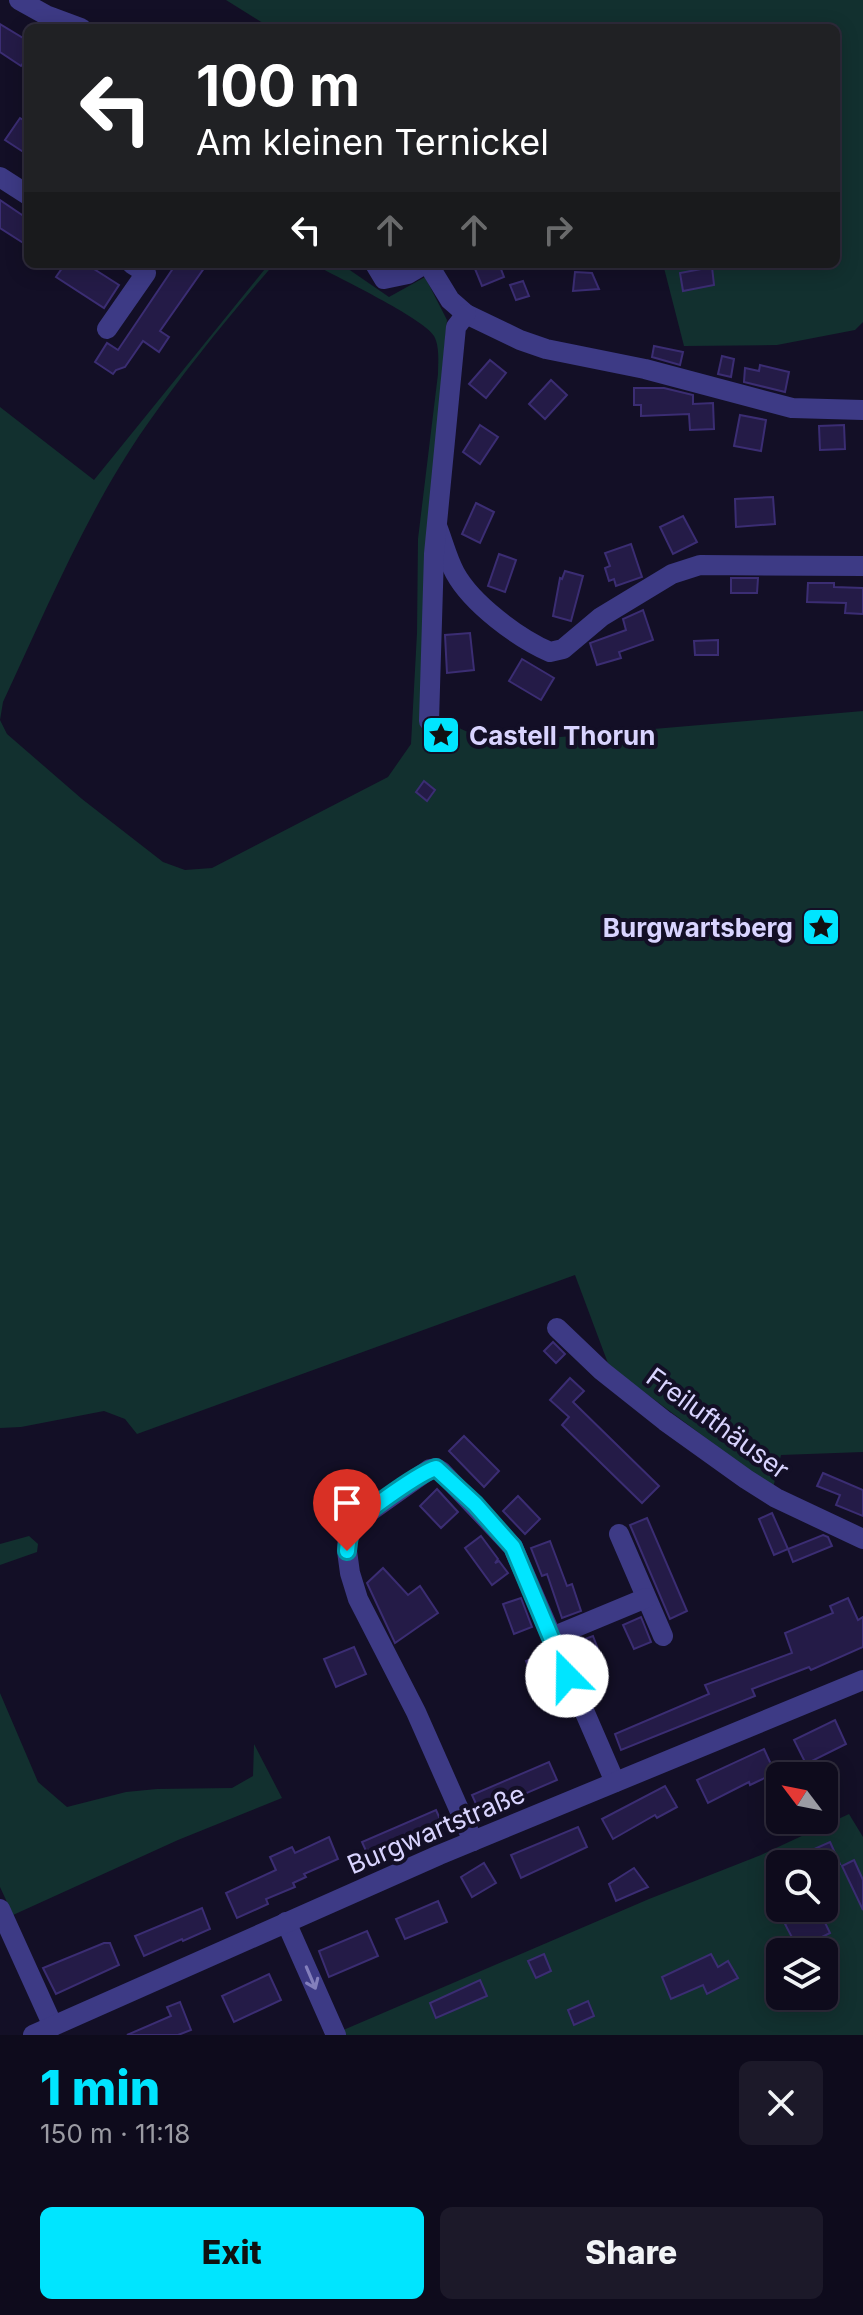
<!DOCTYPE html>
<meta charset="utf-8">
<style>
:root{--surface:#0e0b1c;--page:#1c1929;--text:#f1f3f6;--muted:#9b9ba3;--line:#2e2b3b;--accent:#00e5ff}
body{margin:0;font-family:Inter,sans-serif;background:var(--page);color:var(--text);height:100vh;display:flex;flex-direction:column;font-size:30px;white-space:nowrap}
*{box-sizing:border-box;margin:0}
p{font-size:26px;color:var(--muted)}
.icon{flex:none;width:44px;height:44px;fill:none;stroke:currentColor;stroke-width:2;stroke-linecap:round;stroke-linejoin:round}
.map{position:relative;height:2035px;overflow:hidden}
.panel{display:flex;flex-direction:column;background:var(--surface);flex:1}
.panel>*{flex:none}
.guide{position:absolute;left:24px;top:24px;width:816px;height:244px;border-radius:12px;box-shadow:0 4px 20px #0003,0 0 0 2px var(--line);background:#202124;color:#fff;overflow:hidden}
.needle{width:52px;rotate:302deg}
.controls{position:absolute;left:766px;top:1762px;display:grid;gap:16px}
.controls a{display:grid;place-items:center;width:72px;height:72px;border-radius:12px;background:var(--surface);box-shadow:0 4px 20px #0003,0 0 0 2px var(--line);font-size:40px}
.pin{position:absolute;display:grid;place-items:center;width:68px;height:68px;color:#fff;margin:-82px -34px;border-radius:50% 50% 50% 0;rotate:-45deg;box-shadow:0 0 8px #0007}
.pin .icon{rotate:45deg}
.me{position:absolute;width:88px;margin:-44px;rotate:338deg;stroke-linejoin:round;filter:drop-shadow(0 0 6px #0008)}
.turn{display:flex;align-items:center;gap:28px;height:168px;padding:0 40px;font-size:36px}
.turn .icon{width:104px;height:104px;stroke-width:2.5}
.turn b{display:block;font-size:56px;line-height:68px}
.lanes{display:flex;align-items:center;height:76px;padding:0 40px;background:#0003;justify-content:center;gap:40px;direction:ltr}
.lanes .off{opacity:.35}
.round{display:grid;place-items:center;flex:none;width:84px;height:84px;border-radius:12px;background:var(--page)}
.headline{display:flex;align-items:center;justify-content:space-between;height:136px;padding:0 40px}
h1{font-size:48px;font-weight:800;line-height:60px;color:var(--accent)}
.button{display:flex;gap:16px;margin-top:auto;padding:16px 40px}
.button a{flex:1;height:92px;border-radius:12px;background:var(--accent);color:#111;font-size:32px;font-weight:800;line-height:92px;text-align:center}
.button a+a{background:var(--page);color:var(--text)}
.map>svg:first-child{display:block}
.green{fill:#12302f;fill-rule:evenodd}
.building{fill:#241b47;stroke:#3b2d73;stroke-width:2}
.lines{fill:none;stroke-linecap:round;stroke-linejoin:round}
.minor{stroke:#3d3a85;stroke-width:20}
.oneway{stroke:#837fbc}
.route-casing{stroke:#0095a6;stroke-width:20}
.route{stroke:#00e5ff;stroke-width:14}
.labels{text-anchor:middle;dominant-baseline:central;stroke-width:8;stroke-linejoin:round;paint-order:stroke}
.poi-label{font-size:26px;font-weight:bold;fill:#d9d4ff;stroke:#130f26;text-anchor:start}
.street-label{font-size:26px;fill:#d9d4ff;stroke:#130f26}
</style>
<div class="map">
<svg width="863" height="2035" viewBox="0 0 863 2035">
<rect width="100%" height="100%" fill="#130f26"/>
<g class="green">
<polygon points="226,0 863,0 863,322 855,330 777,345 684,346 663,264 836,264 836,28 271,28"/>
<path d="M269,264H274C229,316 185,370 146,426C89,507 45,612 3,702L0,720L7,734L82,799L163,862L185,870L212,868L388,777L411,744L417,633L418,539L438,374C438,363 440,347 434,336C423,318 337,277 313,264H341L389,297L425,277L447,320L426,551L423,711L491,743L863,711V1452L781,1455L773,1488L609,1366L575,1275L137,1434L125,1419L104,1411L21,1427L0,1428V407L94,480Z"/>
<polygon points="29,1536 38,1544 37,1552 0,1565 0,1544"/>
<polygon points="0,1693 38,1782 67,1807 126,1792 157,1789 232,1788 253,1776 254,1744 282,1798 178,1840 13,1915 0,1887"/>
<path d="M849,1814L863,1837V2035H342L341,2031L649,1899L761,1855ZM780,1864H824V1908H780ZM780,1952H824V1996H780Z"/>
</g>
<g class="building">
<polygon points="0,24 28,41 28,56 21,66 0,52"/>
<polygon points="20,118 28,123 28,155 5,140"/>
<polygon points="0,200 28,219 28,246 0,228"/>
<polygon points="65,264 86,264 119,285 104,308 56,277"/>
<polygon points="176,264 207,264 160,331 169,337 159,352 143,341 125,367 116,370 113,374 95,362 107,343 118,350"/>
<polygon points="473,264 499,264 504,277 482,286"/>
<polygon points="712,267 714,285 683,291 680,273"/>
<polygon points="575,272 592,273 599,289 573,291"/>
<polygon points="523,281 529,296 516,300 510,285"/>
<polygon points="654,346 683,352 680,365 652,357"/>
<polygon points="722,356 734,359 731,377 718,374"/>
<polygon points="490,360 506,373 486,398 469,384"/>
<polygon points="760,365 789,372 785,392 744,382 745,368 759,371"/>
<polygon points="551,380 567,395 545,419 529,404"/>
<polygon points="634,388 664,388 693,395 693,404 713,403 714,429 690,430 689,414 641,416 641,405 634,405"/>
<polygon points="740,415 766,420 761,451 734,446"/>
<polygon points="480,425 498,437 480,464 463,452"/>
<polygon points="844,425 845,449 820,450 819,426"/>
<polygon points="773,497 775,524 736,527 735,499"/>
<polygon points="476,503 494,512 480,543 462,534"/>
<polygon points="683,516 697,542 673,554 660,527"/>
<polygon points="631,544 642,577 616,586 614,579 609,581 605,568 610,566 605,553"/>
<polygon points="499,554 516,560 505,592 488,586"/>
<polygon points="565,571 583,576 571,621 553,616 560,578 562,579"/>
<polygon points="731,578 758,578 757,593 731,593"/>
<polygon points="808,583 834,583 834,587 863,588 863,614 845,613 846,603 807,602"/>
<polygon points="643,610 653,640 619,652 621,658 597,665 590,643 626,630 623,619"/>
<polygon points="470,633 474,670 447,673 445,635"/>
<polygon points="718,640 718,655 695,655 694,641"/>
<polygon points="522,659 554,678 541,700 509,681"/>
<polygon points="424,781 435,790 427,801 416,792"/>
<polygon points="553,1342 565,1354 556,1363 544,1351"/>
<polygon points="570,1378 584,1391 573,1402 659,1486 642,1503 562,1425 569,1417 550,1400"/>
<polygon points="464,1436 499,1471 484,1487 449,1451"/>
<polygon points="823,1473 863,1490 863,1516 836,1505 840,1495 817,1486"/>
<polygon points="437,1489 458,1512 441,1528 420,1506"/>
<polygon points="518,1496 540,1519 525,1534 503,1511"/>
<polygon points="772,1513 788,1549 774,1555 759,1519"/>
<polygon points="647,1518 687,1611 670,1619 630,1525"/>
<polygon points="823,1535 828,1537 832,1546 793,1562 788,1549"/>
<polygon points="481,1536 498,1559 495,1563 499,1561 508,1573 492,1585 465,1548"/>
<polygon points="550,1541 567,1586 572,1584 581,1611 562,1618 547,1574 542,1576 531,1548"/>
<polygon points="383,1568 408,1595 420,1586 438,1613 395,1643 367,1583"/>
<polygon points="521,1598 532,1627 514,1634 503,1604"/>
<polygon points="848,1598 858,1620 863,1617 863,1647 811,1670 809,1667 752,1689 755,1696 621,1750 615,1734 709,1694 705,1685 792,1653 785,1633 833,1613 830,1606"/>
<polygon points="641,1617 651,1642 634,1649 623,1625"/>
<polygon points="593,1636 604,1665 585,1672 574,1643"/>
<polygon points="354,1647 366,1674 336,1687 324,1659"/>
<polygon points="545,1653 557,1682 538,1690 526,1661"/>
<polygon points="835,1720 846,1744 806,1764 794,1740"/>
<polygon points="764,1749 775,1773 750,1785 749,1782 708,1803 697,1780"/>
<polygon points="549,1762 557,1780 480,1813 472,1795"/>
<polygon points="665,1786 677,1807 657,1818 655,1815 613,1839 602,1819"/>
<polygon points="436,1810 444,1828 370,1860 362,1842"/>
<polygon points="578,1827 587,1847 521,1878 511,1855"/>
<polygon points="329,1837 338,1859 304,1874 306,1877 293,1883 295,1887 266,1899 268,1904 237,1918 226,1893 276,1870 270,1857 292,1847 295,1853"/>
<polygon points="830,1842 840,1864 819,1864 812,1850"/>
<polygon points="854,1860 863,1880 863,1910 842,1866"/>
<polygon points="484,1863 496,1883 472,1897 461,1877"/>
<polygon points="634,1868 648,1887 616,1901 609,1884"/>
<polygon points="438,1901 447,1922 405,1939 396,1919"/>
<polygon points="202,1908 210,1929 183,1941 182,1939 144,1956 135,1936"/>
<polygon points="818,1908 830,1933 798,1949 785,1924"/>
<polygon points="367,1931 378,1956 329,1977 319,1951"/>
<polygon points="104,1943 110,1943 119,1965 56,1994 43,1968"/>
<polygon points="544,1954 551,1971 536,1978 528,1961"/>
<polygon points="711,1954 718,1967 728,1961 738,1978 707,1994 703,1985 671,1999 662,1977"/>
<polygon points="269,1974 281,2000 234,2022 222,1996"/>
<polygon points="480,1980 487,1996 436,2018 430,2003"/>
<polygon points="588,2001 594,2016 574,2025 568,2010"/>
<polygon points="180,2002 191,2030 178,2035 127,2035 171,2016 167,2007"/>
</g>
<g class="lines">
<g class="minor">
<polyline points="19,0 46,15 81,28"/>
<polyline points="0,177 28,195"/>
<polyline points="375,264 384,279 408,274 425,264"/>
<polyline points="428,264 450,300 466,314 520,340 546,349 645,369 792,408 863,410"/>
<polyline points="107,329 146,273 132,264"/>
<path d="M437,526C443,541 447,558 455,573C472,604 518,638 550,652L563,649L601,617L672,574L700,565L863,566"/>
<polyline points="429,721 434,554 456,327 466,314"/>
<polyline points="557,1328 602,1371 665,1421 746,1479 776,1498 863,1539"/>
<polyline points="619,1534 663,1636"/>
<polyline points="552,1637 646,1598"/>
<polyline points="473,1841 416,1712 358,1599 350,1573 347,1551 348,1535 358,1520 430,1469 436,1468 441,1471 513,1547 615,1782"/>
<polyline points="0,1909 53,2026"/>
<polyline points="286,1922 336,2035"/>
<polyline points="33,2035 439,1855 863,1680"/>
</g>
</g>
<defs><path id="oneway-shaft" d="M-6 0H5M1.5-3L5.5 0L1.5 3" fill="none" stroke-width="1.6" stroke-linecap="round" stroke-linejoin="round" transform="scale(2)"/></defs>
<use class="oneway" href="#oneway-shaft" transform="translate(311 1978) rotate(67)"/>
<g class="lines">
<defs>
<path id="route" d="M347,1551C348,1540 349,1531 357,1522C367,1510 421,1472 436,1468L475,1504L513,1547L567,1676"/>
</defs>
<use href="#route" class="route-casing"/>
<use href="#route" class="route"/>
</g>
<defs>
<symbol id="sight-square" viewBox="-11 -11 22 22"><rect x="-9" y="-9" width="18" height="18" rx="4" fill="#00e5ff" stroke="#130f26"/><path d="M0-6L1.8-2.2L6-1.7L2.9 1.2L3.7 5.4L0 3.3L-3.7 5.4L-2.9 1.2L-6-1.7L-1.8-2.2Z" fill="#111"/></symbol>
</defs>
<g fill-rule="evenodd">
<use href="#sight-square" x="419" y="713" width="44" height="44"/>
<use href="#sight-square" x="799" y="905" width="44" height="44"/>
</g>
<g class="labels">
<g class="poi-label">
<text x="469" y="735">Castell Thorun</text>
<text x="793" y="927" text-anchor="end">Burgwartsberg</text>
</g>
<g class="street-label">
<text transform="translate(718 1423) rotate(36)">Freilufthäuser</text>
<text transform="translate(436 1829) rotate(-23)">Burgwartstraße</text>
</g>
</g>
</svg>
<div class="controls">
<a><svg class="needle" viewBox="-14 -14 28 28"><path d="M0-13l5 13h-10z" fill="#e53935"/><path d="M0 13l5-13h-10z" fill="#9b9ba3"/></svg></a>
<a><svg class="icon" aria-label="search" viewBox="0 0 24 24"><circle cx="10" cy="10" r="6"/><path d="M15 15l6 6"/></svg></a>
<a><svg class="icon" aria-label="layers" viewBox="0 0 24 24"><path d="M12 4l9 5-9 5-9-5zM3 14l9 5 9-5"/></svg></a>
</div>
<div class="pin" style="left:347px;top:1551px;background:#d93025"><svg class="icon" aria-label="arrive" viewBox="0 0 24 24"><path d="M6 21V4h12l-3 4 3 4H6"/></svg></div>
<svg class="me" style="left:567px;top:1676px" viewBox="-20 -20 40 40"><circle r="19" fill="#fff"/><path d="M0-13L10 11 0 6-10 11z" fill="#00e5ff"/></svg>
<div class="guide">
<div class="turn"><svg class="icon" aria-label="left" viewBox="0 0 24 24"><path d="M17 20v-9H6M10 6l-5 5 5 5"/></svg><div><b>100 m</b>Am kleinen Ternickel</div></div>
<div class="lanes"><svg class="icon" aria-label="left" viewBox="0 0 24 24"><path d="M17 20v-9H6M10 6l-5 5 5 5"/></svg><svg class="icon off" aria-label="ahead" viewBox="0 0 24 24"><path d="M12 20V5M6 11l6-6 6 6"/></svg><svg class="icon off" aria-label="ahead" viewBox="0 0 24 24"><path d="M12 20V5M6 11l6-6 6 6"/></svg><svg class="icon off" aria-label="right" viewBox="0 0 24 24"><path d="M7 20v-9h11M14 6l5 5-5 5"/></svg></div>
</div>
</div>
<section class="panel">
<div class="headline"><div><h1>1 min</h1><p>150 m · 11:18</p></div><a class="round"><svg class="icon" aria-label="close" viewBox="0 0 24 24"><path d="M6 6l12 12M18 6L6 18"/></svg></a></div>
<div class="button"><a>Exit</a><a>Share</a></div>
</section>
